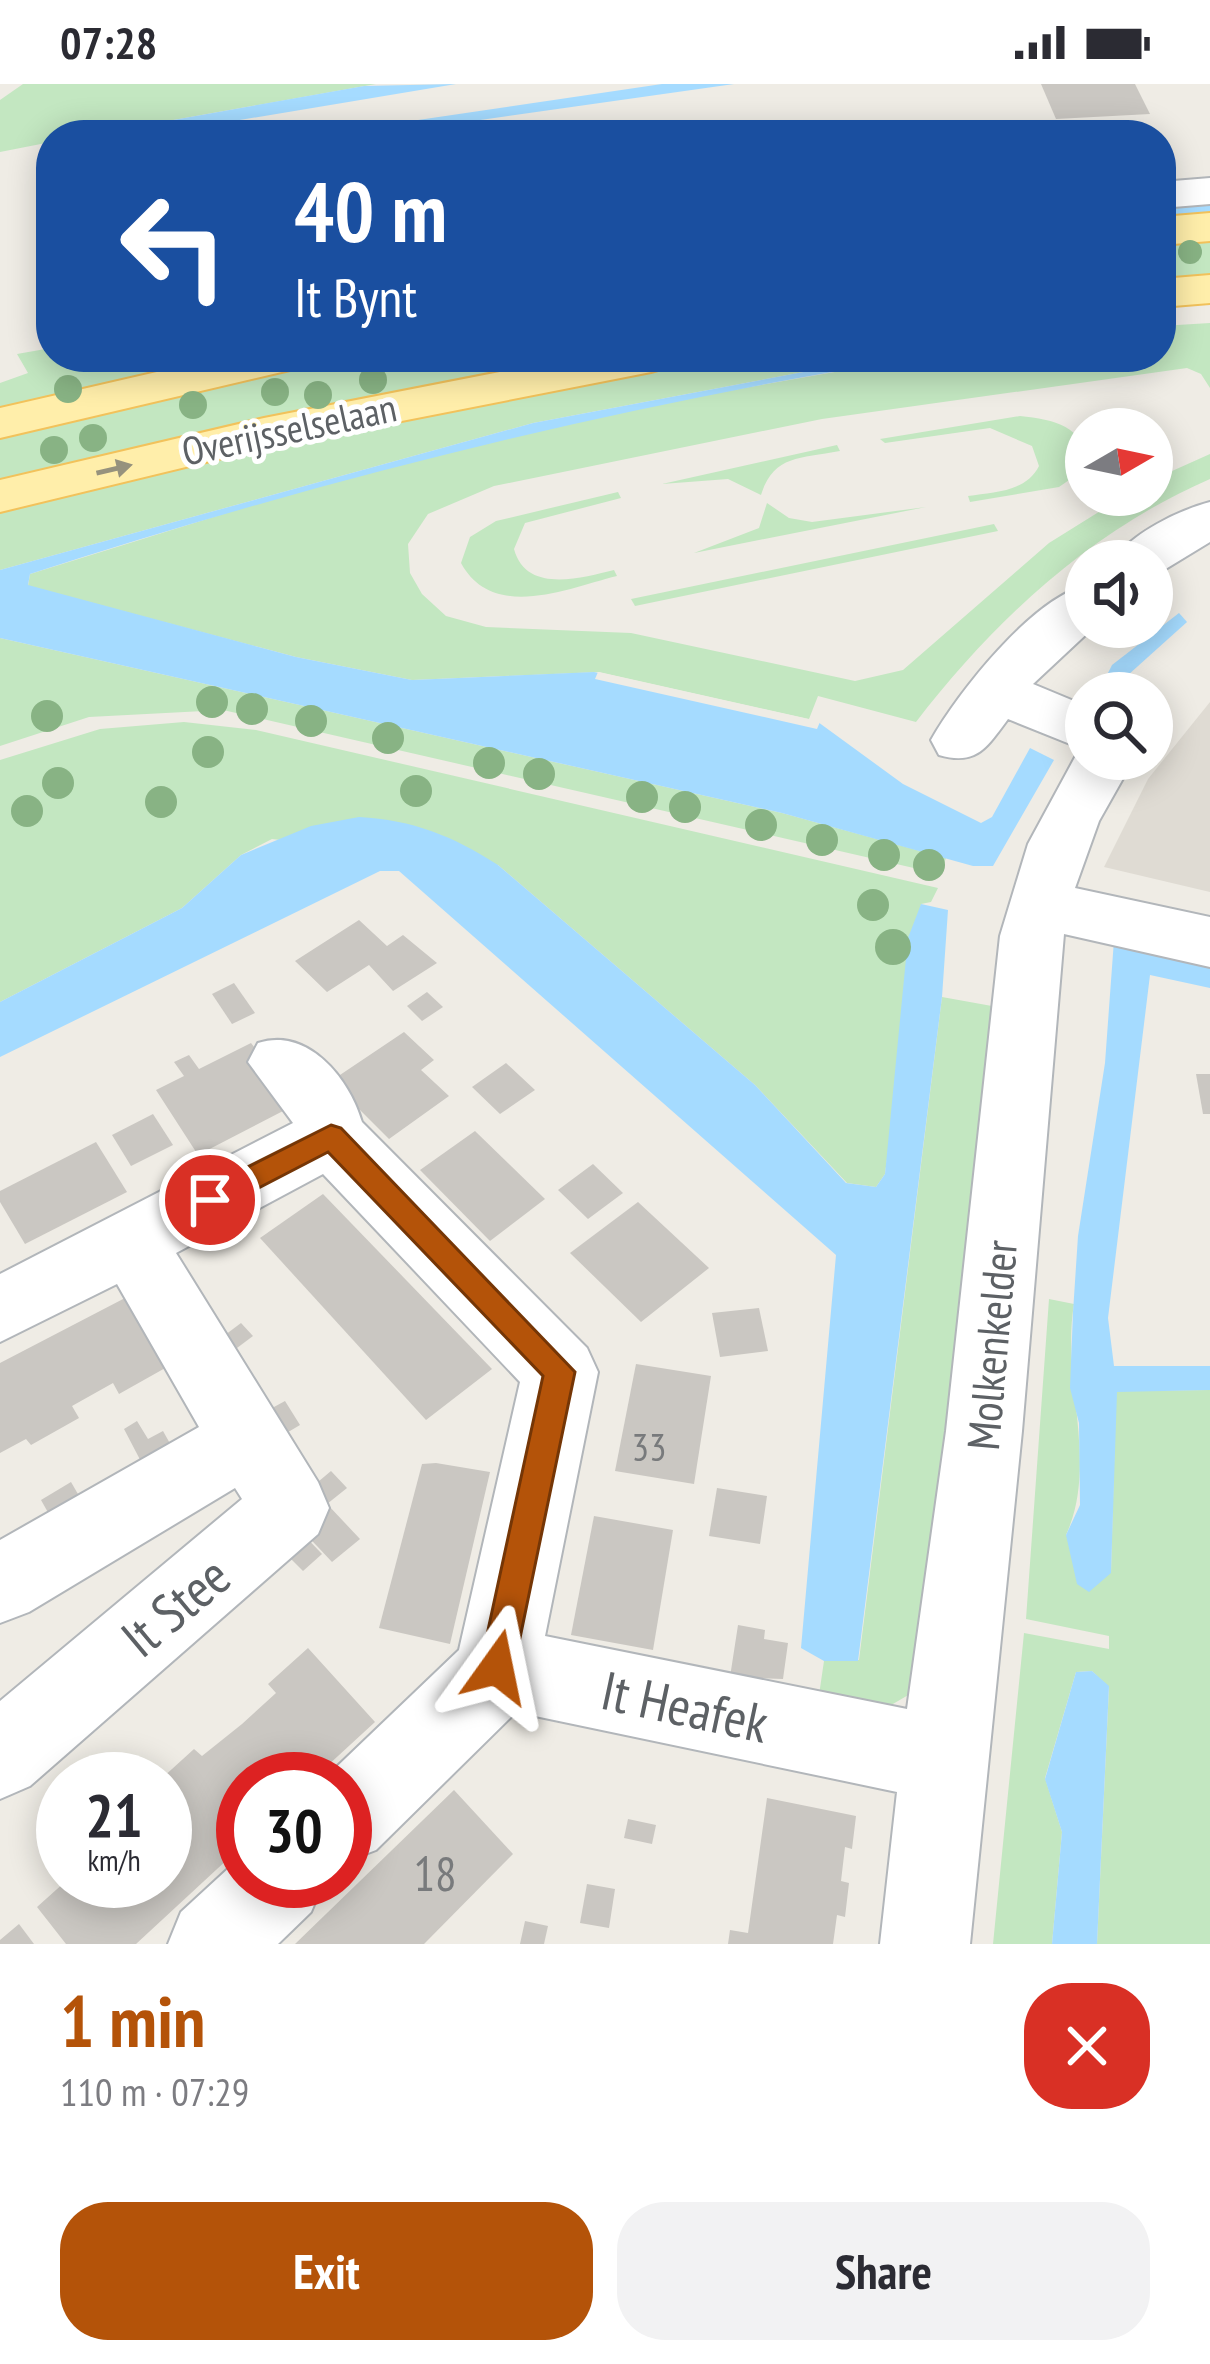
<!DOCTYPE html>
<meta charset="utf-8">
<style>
:root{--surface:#fff;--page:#f2f2f3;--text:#2b2b33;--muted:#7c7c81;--accent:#b45309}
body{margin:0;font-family:"PT Sans Narrow",sans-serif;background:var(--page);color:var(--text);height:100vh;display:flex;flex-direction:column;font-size:45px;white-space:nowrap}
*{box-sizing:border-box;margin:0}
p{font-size:39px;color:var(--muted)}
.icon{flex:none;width:66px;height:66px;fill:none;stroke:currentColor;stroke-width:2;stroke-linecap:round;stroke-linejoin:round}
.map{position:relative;height:1860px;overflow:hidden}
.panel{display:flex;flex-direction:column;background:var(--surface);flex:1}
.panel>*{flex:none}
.banner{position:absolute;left:36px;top:36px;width:1140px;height:252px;border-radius:48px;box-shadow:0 6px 30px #0003;background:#1a4fa0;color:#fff;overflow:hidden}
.needle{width:78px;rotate:81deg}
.fabs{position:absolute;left:1065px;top:324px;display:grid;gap:24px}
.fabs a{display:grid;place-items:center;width:108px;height:108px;border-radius:50%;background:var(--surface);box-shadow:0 6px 30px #0003;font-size:60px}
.speed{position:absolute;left:36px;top:1668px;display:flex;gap:24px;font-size:60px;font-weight:700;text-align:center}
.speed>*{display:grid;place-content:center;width:156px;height:156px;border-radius:50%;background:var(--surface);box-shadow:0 6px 30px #0003;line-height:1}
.speed small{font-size:30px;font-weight:400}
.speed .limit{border:18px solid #d22;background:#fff;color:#111}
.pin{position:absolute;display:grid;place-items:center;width:102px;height:102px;color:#fff;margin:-51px;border:6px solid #fff;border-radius:50%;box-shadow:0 3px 12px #0007}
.me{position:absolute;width:132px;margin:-66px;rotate:12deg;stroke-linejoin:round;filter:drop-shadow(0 0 9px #0008)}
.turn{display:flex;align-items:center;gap:42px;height:252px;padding:0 60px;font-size:54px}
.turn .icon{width:156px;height:156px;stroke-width:2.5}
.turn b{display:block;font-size:84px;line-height:102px}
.round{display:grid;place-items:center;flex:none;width:126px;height:126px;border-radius:48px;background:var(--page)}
.summary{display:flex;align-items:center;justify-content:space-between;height:204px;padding:0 60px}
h1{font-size:72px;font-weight:800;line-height:90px;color:var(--accent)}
.primary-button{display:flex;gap:24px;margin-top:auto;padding:24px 60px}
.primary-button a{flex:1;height:138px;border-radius:48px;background:var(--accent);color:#fff;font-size:48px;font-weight:800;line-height:138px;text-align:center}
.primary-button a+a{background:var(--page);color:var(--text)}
.status{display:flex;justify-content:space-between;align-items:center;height:84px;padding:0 60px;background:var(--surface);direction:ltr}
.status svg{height:33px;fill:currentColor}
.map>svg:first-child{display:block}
.education{fill:#dfdbd3}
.green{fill:#c3e7c1}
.water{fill:#a5dbff}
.pier{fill:#efece5}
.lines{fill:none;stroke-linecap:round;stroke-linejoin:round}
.stream{stroke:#a5dbff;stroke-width:9}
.building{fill:#cac7c2}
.minor-casing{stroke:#b2b6ba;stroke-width:4}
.major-casing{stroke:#f2c25b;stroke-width:4}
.minor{fill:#fff;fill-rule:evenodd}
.major{fill:#fea;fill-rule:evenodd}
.tree{fill:#88b384}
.oneway{fill:#96927d}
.route{fill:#b45309;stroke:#753606;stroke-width:3}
.labels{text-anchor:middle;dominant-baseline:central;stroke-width:10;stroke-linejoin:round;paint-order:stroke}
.far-street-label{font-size:39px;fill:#5d6165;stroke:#fff}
.number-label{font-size:39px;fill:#787a7c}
.street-label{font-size:45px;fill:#5d6165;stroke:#fff}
.near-number-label{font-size:48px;fill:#787a7c}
.near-street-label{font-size:54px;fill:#5d6165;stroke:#fff}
</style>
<div class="status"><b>07:28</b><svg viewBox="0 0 49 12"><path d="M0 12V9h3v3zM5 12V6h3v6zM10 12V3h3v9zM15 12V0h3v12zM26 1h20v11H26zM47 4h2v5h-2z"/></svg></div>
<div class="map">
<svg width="1210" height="1860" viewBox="0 0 1210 1860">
<rect width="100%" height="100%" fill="#efece5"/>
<polygon class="education" points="1210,618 1210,808 1104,783 1148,695"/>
<g class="green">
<polygon points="23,0 376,0 89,51 51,51 51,58 0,68 0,16"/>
<polygon points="1210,153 1210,193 1161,197 1161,157"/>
<path d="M1210,239V304L1201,290L1187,284L822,335L494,402L428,430L408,460L410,489L422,510L446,532L486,543L631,549L855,597L903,586L1049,459L1126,411H1152V396L1210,370V395C1090,447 995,536 916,638L818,612L809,635L599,588L412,596L296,573L28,502L30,490L297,407L537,345L693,313L920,273H1161V242Z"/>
<polygon points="51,264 51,273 108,273 111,285 177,273 240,273 0,328 0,299 28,289 17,270"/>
<polygon points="339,273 578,273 258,337 0,399 0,351"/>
<path d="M721,273H883L533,339L0,486V425C238,364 479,313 721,273Z"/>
<path d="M1020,332C1056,336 1088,342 1085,385L1059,403L970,418L968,412C994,408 1026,408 1039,382L1032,362L990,344L885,359L880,355Z"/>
<path d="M837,361L840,367C798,375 774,371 761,411L728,395L662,400Z"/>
<path d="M618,408L621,414L525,439L514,465C526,510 581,494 614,486L617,492C568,504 493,538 461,479L470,453L496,437Z"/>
<polygon points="767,419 789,434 812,438 926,423 694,469 759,444"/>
<polygon points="994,440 998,447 635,522 631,515"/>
<polygon points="0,554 782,729 946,774 940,790 223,626 89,633 0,662"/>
<polygon points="184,638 256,646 938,804 931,818 921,820 885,1090 876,1103 847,1099 755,1001 498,781 272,755 241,771 182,824 0,918 0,676 100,645"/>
<polygon points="942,913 1003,924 983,1151 910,1610 886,1624 819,1611 824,1577 859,1576"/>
<path d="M1049,1215L1074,1220C1061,1297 1099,1378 1066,1451L1111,1489L1116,1307L1210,1306V1860H1097L1109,1603L1092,1587L1076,1588L1045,1694L1062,1748L1052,1860H993L1024,1549L1109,1565V1552L1026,1535Z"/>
</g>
<g class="water">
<polygon points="456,0 150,51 89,51 364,2"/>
<polygon points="662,0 734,0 375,51 316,51"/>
<path d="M883,273H920C617,322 322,395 30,490L28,501L296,573L412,596L594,588L818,638L903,700L981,739L992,733L1030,664L1054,676L993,782H973L782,729L0,554V486L533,339Z"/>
<polygon points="1179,529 1187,538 1118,600 1103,599 1112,581"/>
<path d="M359,733C413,736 453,752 498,781L755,1001L846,1099L876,1103L885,1090L908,854L921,820L948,826L942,913L858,1577H824L801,1564L836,1171L399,787H380L0,973V918L182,824L241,771L311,742Z"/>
<polygon points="1114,856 1210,877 1210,904 1150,891 1108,1234 1114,1282 1210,1282 1210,1306 1117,1308 1111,1489 1089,1508 1077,1500 1066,1451 1080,1421 1079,1339 1070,1304 1073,1228 1078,1152 1105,979"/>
<polygon points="1092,1587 1109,1602 1097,1860 1052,1860 1062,1748 1045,1695 1076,1588"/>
</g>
<polygon class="pier" points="598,588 808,635 822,633 817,645 595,595"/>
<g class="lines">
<g class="stream">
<polyline points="1161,129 1210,126"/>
<polyline points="153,282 192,273"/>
</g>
</g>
<g class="building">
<polygon points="1041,0 1135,0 1150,30 1056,35"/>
<polygon points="359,836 387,862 403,851 437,879 393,907 369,881 327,908 295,877"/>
<polygon points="234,899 255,929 232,940 212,910"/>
<polygon points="427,908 443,923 422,937 407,922"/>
<polygon points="404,948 434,976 421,986 449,1012 389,1055 331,997"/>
<polygon points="251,959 261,972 249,978 283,1027 198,1071 156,1006 184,992 174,978 189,971 199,985"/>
<polygon points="506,979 535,1006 500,1030 472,1003"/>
<polygon points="1196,990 1210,990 1210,1030 1203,1030"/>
<polygon points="153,1030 173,1061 131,1082 112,1051"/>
<polygon points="475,1047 545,1115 490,1157 420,1086"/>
<polygon points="96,1058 127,1108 25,1160 0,1118 0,1107"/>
<polygon points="593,1080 623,1109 588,1135 558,1106"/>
<polygon points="323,1110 492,1285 426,1336 260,1154"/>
<polygon points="638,1118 709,1184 641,1238 570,1169"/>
<polygon points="125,1214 167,1283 119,1310 113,1299 72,1322 79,1334 31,1361 26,1355 0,1369 0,1279"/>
<polygon points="759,1224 768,1267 720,1273 712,1229"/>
<polygon points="241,1239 253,1252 233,1267 221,1254"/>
<polygon points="636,1280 711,1292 694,1400 615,1387"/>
<polygon points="285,1317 300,1341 278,1354 263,1329"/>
<polygon points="137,1337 148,1355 163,1347 177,1372 147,1389 124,1345"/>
<polygon points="436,1379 490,1388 450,1560 379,1544 422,1380"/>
<polygon points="331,1387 347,1404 327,1420 312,1403"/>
<polygon points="71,1398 86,1424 55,1441 41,1416"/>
<polygon points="717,1404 767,1412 760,1460 709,1452"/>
<polygon points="328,1421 360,1455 332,1478 301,1445"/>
<polygon points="594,1432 673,1446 653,1566 571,1551"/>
<polygon points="299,1446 322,1470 303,1487 279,1463"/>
<polygon points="738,1541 765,1546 764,1555 788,1559 783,1595 730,1593"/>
<polygon points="308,1564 375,1638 313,1695 243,1695 243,1761 136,1860 66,1860 37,1823 66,1797 165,1797 161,1695 194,1665 202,1672 242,1640 276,1609 268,1600"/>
<polygon points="454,1706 513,1770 424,1860 295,1860"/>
<polygon points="767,1714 856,1732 852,1765 845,1763 841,1797 849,1799 845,1833 837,1831 833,1860 728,1860 730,1846 748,1849"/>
<polygon points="628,1735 656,1741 652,1760 624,1754"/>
<polygon points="587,1800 615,1805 609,1844 580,1839"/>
<polygon points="525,1837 548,1842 544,1860 520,1860"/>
<polygon points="19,1840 34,1860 0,1860 0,1856"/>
</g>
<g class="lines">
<defs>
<g id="minor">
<polygon points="1210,94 1210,120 1161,124 1161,98"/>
<path d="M1210,418V458L1159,489L1152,491V477H1113C1130,450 1179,426 1210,418Z"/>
<path d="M1086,501V543H1094L1033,600L1086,622V675H1134L1099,737L1075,804L1210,833V883L1064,850L1022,1347L970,1860H880L897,1708L516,1628L376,1766L345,1778V1695H324L459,1566L520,1298L323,1090L176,1169L318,1398L329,1424L318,1450L30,1702L0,1715V1617L242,1415L235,1404L29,1528L0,1539V1456L199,1343L117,1200L0,1258V1190L293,1039L248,978L258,959C307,943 349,993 362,1038L587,1264L598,1288L545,1552L907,1625L946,1347L1000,852L1028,760L1080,664L1008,635C987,663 977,682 939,671L931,656C959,607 1031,516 1086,501Z"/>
<polygon points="243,1771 243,1797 324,1797 311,1828 278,1860 168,1860 181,1828"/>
</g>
<g id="major">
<polygon points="1210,129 1210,157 1161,161 1161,133"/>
<polygon points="1210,191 1210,219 1161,223 1161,195"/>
<polygon points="222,273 310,273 303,283 0,354 0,324"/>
<polygon points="576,273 675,273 668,283 651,288 264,364 0,428 0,396 264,334"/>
</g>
</defs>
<use href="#minor" class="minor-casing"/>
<use href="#major" class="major-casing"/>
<use href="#minor" class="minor"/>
<use href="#major" class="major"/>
</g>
<g class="tree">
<circle cx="1190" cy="168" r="12"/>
<circle cx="373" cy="296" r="14"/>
<circle cx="68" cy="305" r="14"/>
<circle cx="275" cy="308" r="14"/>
<circle cx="318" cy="311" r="14"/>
<circle cx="193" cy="321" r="14"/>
<circle cx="93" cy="354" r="14"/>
<circle cx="54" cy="366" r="14"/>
<circle cx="212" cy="618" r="16"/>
<circle cx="252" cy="625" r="16"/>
<circle cx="47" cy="632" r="16"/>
<circle cx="311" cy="637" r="16"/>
<circle cx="388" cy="654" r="16"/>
<circle cx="208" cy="668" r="16"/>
<circle cx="489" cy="679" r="16"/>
<circle cx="539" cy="690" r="16"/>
<circle cx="58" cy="699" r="16"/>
<circle cx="416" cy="707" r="16"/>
<circle cx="642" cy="713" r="16"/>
<circle cx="161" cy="718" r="16"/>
<circle cx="685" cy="723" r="16"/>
<circle cx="27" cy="727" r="16"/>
<circle cx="761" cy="741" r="16"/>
<circle cx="822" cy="756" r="16"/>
<circle cx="884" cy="771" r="16"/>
<circle cx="929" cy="781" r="16"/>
<circle cx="873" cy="821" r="16"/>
<circle cx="893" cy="863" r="18"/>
</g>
<defs><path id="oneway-solid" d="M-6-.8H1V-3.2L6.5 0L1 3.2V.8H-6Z" transform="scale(3)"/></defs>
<use class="oneway" href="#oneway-solid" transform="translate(114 385) rotate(-13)"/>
<polygon class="route" points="331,1041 341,1044 575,1288 514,1583 509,1595 497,1600 485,1595 480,1583 543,1292 328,1068 220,1124 210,1128 195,1116 200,1107"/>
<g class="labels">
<g class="far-street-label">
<text transform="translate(289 345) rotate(-12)">Overijsselselaan</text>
</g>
<g class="number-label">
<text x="649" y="1362">33</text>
</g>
<g class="street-label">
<text transform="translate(991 1261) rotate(-85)">Molkenkelder</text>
</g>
<g class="near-number-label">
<text x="435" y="1789">18</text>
</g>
<g class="near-street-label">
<text transform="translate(175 1522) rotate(-40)">It Stee</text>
<text transform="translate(685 1622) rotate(12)">It Heafek</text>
</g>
</g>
</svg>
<div class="fabs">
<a><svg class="needle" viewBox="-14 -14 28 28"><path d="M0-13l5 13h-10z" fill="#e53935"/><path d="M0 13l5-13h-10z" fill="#7c7c81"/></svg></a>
<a><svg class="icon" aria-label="sound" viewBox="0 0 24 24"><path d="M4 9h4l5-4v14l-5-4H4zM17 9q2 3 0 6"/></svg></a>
<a><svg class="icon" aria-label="search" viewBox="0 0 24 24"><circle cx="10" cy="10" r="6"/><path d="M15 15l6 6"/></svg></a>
</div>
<div class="speed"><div>21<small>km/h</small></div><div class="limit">30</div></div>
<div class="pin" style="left:210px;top:1116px;background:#d93025"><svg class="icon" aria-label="arrive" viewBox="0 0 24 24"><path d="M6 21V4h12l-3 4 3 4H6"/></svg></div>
<svg class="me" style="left:497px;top:1583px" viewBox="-20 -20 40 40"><path d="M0-17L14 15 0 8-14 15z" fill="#b45309" stroke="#fff" stroke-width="4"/></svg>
<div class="banner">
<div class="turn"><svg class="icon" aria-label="left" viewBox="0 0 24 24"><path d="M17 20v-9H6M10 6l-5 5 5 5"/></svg><div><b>40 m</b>It Bynt</div></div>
</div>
</div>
<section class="panel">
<div class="summary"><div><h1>1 min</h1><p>110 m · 07:29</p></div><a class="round" style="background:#d93025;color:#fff"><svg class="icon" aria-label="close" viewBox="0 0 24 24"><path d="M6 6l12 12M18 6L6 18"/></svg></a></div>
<div class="primary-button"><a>Exit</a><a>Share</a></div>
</section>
